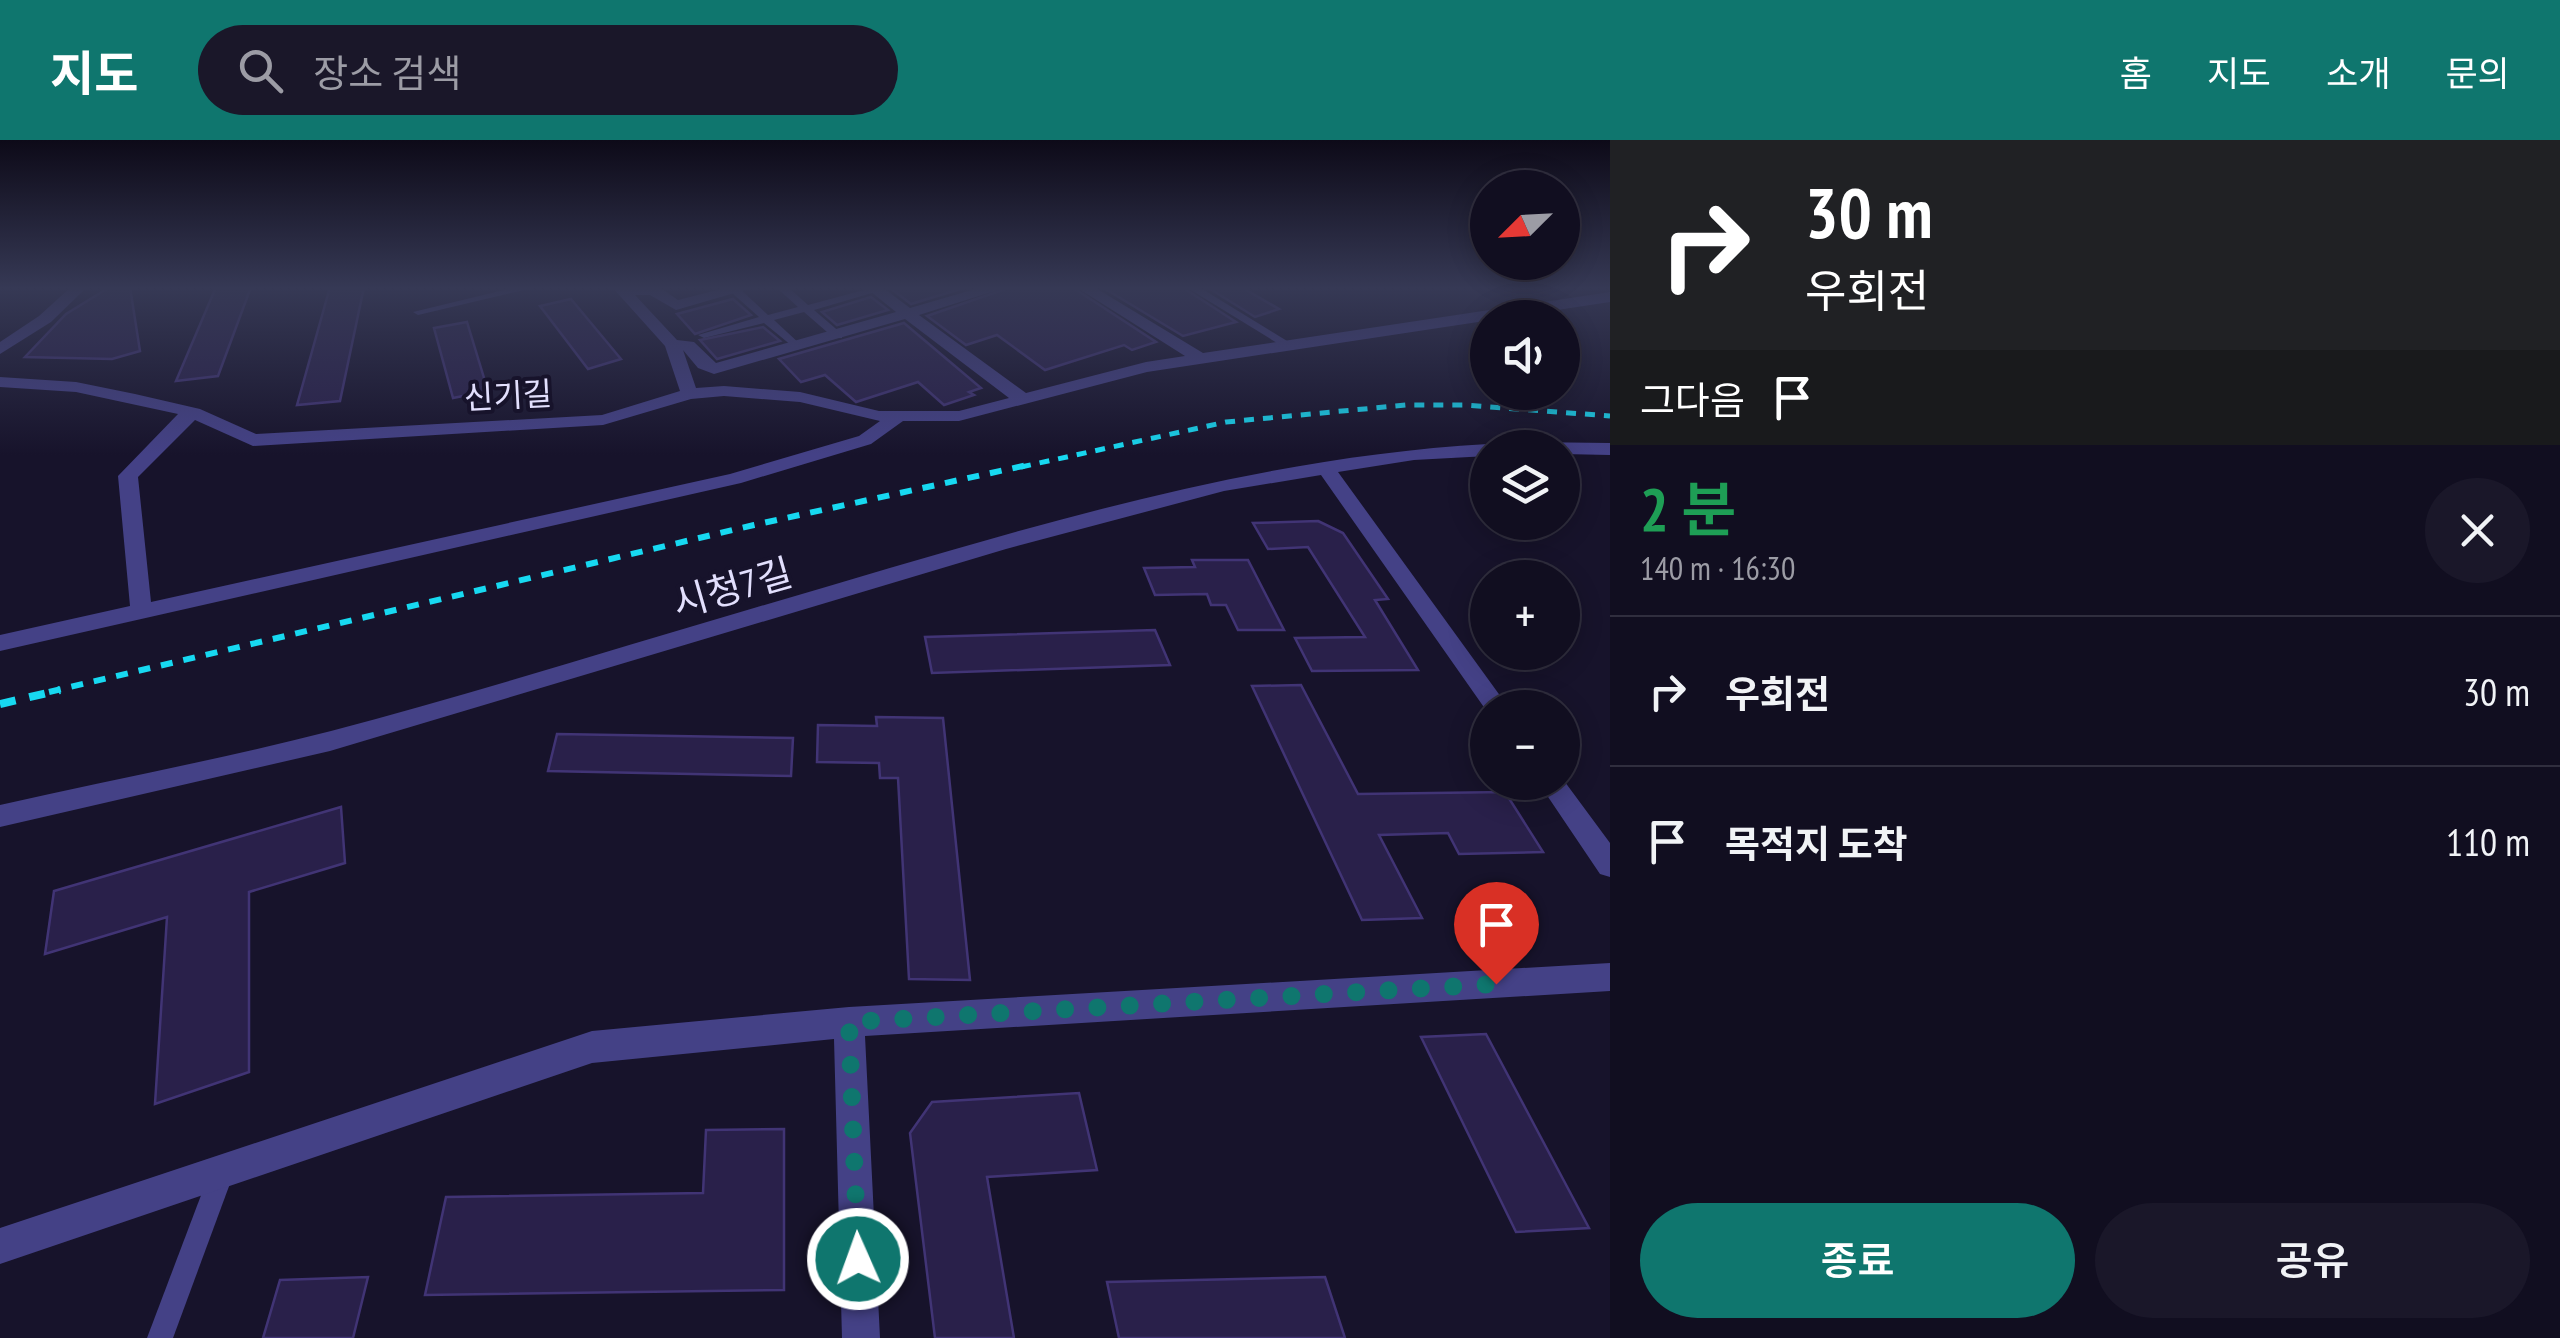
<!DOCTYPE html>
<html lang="ko">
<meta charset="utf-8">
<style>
:root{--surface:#110e20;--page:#1a1729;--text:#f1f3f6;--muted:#9c9ca5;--line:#302e3e;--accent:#0f766e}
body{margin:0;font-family:"PT Sans Narrow","Noto Sans KR",sans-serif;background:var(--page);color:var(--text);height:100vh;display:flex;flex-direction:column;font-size:38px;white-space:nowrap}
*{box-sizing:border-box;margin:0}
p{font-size:32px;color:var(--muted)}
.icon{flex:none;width:55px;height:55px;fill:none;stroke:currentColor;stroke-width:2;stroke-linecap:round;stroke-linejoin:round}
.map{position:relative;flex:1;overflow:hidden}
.panel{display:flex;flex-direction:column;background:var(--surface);width:950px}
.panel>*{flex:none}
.guide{background:#202124;color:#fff;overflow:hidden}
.needle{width:65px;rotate:246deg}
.tools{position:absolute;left:1470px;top:30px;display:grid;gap:20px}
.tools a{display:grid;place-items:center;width:110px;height:110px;border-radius:50%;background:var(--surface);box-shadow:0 5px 25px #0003,0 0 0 2px var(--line);font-size:50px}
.pin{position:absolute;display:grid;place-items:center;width:85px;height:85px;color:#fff;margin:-102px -42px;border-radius:50% 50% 50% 0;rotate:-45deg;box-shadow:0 0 10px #0007}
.pin .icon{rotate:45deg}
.me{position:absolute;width:110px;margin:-55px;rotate:358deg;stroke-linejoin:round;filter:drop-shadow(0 0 8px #0008)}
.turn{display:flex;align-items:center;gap:35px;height:210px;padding:0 30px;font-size:45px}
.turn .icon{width:130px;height:130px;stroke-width:2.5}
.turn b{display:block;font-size:70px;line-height:85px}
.then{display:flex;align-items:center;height:95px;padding:0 30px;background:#0003;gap:20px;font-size:38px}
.round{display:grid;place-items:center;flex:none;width:105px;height:105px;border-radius:52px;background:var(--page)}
.summary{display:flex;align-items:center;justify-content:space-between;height:170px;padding:0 30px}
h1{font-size:60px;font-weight:600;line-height:75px;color:#1e9e55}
.action{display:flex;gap:20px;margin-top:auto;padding:20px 30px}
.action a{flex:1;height:115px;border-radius:60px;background:var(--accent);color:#fff;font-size:40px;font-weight:600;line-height:115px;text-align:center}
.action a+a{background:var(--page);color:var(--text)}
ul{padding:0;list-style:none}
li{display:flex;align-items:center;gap:30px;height:150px;padding:0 30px;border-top:2px solid var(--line)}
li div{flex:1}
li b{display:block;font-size:38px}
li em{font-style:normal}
header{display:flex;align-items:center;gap:60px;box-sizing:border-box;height:140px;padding:0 50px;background:var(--accent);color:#fff}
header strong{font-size:48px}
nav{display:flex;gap:55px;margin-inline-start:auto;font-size:35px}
.search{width:700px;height:90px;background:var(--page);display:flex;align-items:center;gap:25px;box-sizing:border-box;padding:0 35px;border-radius:55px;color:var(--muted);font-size:38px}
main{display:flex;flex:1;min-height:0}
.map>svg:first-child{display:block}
.building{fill:#29204a;stroke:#413475;stroke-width:2.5}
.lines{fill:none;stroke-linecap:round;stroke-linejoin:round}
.service{fill:#444186;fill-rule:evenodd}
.minor{fill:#444186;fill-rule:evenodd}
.rail-far2{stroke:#17d9f1;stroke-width:5;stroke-dasharray:10 9;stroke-linecap:butt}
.rail-far1{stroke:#17d9f1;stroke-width:6;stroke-dasharray:12 11;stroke-linecap:butt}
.rail{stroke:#17d9f1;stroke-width:8;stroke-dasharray:16 14;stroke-linecap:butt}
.route{stroke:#0f766e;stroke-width:18;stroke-dasharray:0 32.4}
.labels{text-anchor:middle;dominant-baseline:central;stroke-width:8;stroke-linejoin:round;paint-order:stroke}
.far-street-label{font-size:32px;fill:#e2dffd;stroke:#17132b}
.street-label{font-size:38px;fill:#e2dffd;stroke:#17132b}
</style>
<header>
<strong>지도</strong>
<div class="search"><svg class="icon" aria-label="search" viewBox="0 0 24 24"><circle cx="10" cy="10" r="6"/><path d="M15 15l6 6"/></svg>장소 검색</div>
<nav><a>홈</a><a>지도</a><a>소개</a><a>문의</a></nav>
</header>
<main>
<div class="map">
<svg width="1610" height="1198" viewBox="0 0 1610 1198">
<rect width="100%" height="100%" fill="#17132b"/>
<g class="building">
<polygon points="110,147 130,147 140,211 112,219 25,217 66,174"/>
<polygon points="216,147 251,147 218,236 176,241"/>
<polygon points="330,147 364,147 340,261 297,265"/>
<polygon points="889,147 967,147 911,164"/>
<polygon points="1011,147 1072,147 1156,202 1132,210 1124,205 1045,230 997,195 966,205 927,176"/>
<polygon points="1102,147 1182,147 1236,182 1183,196"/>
<polygon points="1207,147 1241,147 1279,169 1255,177"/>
<polygon points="871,157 888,170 837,185 822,172"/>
<polygon points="571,159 621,219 588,229 540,166"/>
<polygon points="733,159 751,175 695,194 677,174"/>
<polygon points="467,182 488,251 453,258 434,188"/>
<polygon points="904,183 981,248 969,252 974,255 944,265 918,242 856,262 825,235 801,242 779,219"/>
<polygon points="763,187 780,201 717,219 700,200"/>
<polygon points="1318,381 1343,393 1388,459 1375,460 1418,530 1312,531 1295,498 1365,497 1308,407 1268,409 1253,383"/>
<polygon points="1192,420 1248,420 1284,490 1238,490 1226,465 1211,465 1207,454 1155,455 1144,428 1195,427"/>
<polygon points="1155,490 1170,525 932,533 925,497"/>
<polygon points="1301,545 1358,654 1505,652 1543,712 1459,714 1448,693 1379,695 1422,778 1362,780 1252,546"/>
<polygon points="876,577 943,578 970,840 909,839 898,638 880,638 879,623 817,622 818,585 877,586"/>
<polygon points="557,594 793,598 791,636 548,631"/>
<polygon points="341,667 345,723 249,752 249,932 155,964 167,777 45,814 54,751"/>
<polygon points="1486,894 1589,1088 1516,1092 1421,897"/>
<polygon points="1079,953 1097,1030 987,1037 1014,1198 935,1198 910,993 932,962"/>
<polygon points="784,989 784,1150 425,1155 446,1057 703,1053 706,990"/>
<polygon points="368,1137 353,1198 263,1198 280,1140"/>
<polygon points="1325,1137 1345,1198 1119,1198 1107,1142"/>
</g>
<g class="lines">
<g class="service">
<polygon points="516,147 537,147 418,175 413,172"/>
<polygon points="776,147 788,147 808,165 875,147 882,150 814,170 842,194 842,198 834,198 804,172 774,180 801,205 803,207 797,210 764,183 704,198 698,195 759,177 731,152 731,148 739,148 768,175 798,167"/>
<polygon points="1186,147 1199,147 1292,204 1282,206"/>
<polygon points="223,1018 232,1021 235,1030 173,1198 147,1198 214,1021"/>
</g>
<g class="minor">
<polygon points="71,147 87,147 51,182 0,214 0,202 39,176"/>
<path d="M612,147H659L678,160L729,147H755L676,170L650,155H635L677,200L694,202L716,223L896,172L865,147H882L910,168L982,147H1007L919,175L1026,253L1146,222L1185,216L1076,147H1094L1203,213L1610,152V162L1147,232L959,281H903L871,304L741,343L0,511V495L130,466L118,336L178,274L76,252L0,247V237L76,242L135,254L200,269L256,294L602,275L680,251L665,206ZM905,179L1009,258L959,271H879L800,252L724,246L696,248L683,210L698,228L714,234ZM724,256L800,262L880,281L859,296L730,334L151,462L138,337L195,280L253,306L603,285L691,259Z"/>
<polygon points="1528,302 1610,303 1610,315 1562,314 1562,308 1519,308"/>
<path d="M1488,304L1496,308H1488V316L1414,320L1338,332L1509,568H1488V573L1321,335L1224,351L1006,409L330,611L0,687V665C110,640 222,619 331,591C473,554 613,509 754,468C995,398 1237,318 1488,304Z"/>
<polygon points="1562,638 1610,703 1610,737 1600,734 1538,642 1562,642"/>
<polygon points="1610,823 1610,851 865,896 880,1198 842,1198 834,899 592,923 0,1124 0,1088 592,891 849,867"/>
</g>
<polyline class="rail-far2" points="1021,327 1226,282 1406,265 1464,265 1610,276"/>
<polyline class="rail-far1" points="49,552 754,385 1032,324"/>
<polyline class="rail" points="0,564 60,550"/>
</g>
<linearGradient id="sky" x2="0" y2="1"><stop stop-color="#0d0a18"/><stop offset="0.47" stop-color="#363955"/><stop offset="1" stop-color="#363955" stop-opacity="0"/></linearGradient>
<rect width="1610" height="315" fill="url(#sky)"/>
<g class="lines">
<polyline class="route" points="858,1119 849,882 1496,844"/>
</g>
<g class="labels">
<g class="far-street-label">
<text transform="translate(508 255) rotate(-3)">신기길</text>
</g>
<g class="street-label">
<text transform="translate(732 447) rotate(-16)">시청7길</text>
</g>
</g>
</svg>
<div class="tools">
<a><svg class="needle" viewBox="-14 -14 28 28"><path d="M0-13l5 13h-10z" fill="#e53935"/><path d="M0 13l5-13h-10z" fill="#9c9ca5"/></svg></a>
<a><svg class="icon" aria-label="sound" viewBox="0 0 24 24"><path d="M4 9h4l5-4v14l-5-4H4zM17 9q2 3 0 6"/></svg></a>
<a><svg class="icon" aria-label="layers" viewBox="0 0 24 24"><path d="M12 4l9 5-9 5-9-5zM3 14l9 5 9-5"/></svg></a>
<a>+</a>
<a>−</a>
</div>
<div class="pin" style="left:1496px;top:844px;background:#d93025"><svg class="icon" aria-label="arrive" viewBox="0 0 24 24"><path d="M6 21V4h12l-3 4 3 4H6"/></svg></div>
<svg class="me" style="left:858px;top:1119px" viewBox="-20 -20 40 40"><circle r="17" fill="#0f766e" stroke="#fff" stroke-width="3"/><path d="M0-11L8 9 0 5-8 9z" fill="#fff"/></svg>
</div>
<section class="panel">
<div class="guide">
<div class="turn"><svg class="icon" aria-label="right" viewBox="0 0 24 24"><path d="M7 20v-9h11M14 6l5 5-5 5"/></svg><div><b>30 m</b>우회전</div></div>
<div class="then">그다음<svg class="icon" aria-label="arrive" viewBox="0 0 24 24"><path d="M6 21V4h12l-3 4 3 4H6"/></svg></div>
</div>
<div class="summary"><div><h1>2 분</h1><p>140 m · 16:30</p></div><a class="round"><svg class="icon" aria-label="close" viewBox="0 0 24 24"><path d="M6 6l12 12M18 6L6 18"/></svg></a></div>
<ul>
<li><svg class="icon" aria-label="right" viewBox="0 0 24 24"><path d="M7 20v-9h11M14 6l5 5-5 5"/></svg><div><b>우회전</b></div><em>30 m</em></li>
<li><svg class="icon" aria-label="arrive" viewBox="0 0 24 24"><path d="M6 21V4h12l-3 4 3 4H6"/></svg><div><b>목적지 도착</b></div><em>110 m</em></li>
</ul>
<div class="action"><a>종료</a><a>공유</a></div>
</section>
</main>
